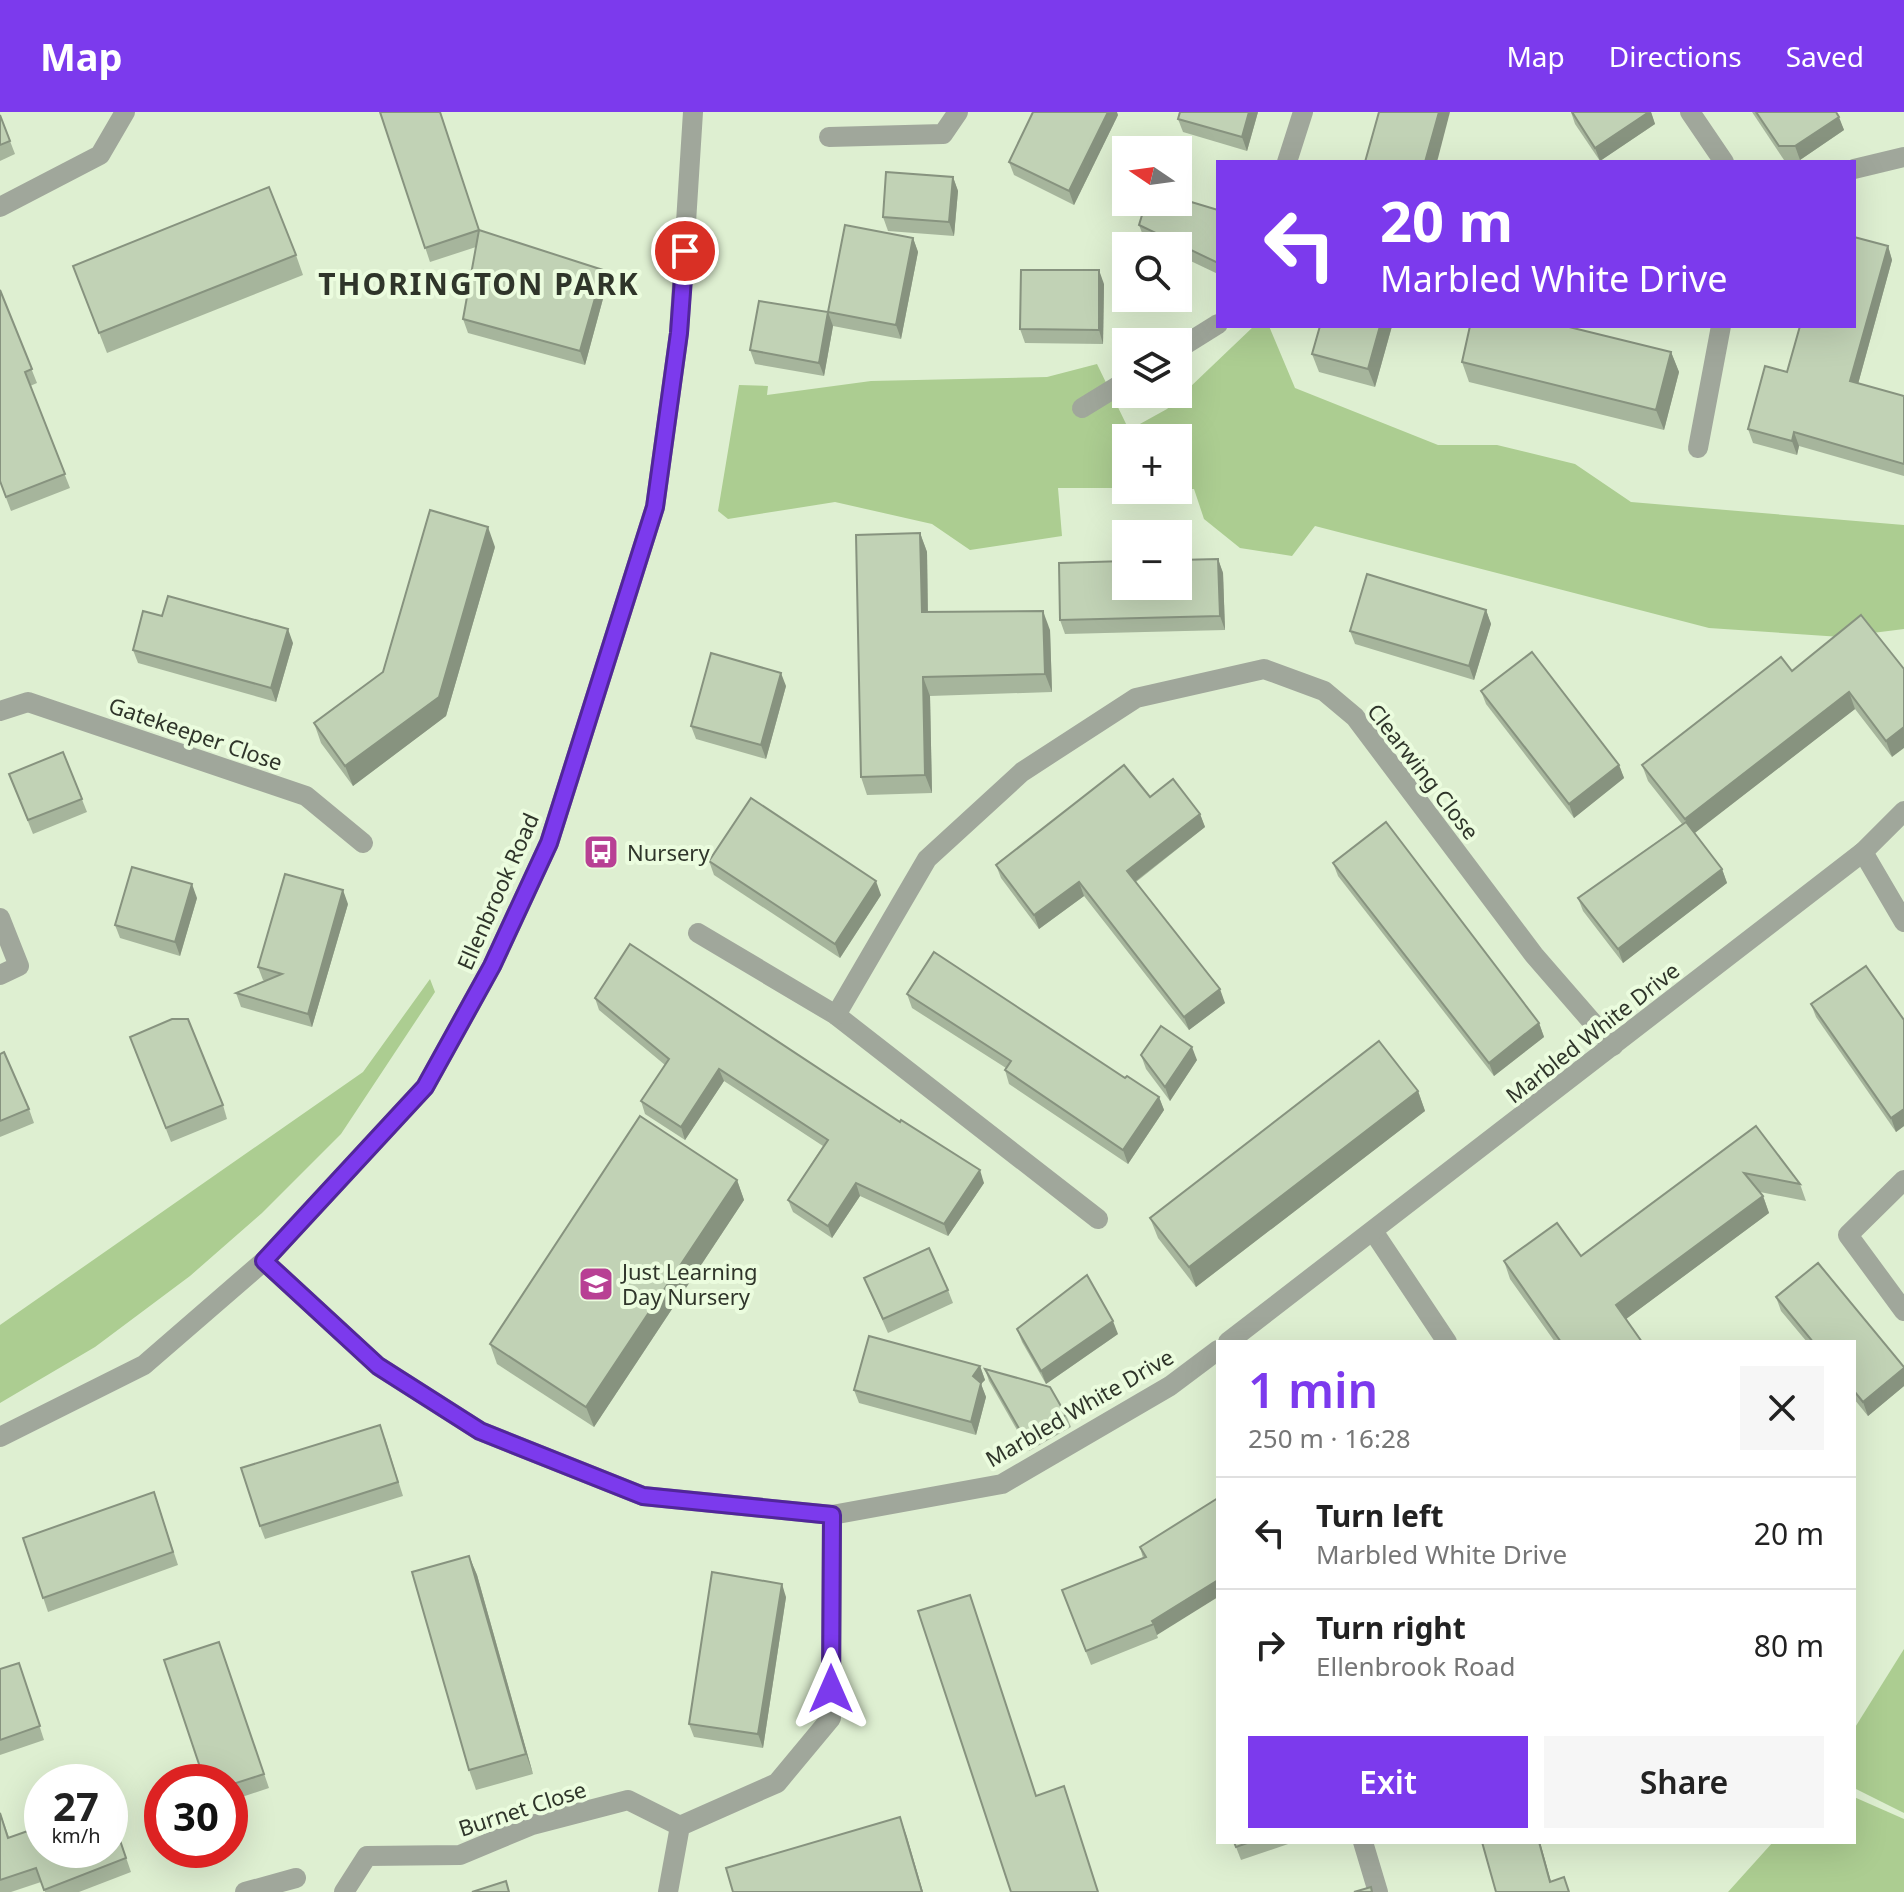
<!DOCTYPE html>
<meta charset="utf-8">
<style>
:root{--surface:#fff;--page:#f6f6f6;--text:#222;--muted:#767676;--line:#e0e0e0;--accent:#7c3aed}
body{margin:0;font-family:"Noto Sans",sans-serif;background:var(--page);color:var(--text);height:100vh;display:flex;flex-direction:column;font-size:30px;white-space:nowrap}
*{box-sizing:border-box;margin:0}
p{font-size:26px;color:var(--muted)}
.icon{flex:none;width:44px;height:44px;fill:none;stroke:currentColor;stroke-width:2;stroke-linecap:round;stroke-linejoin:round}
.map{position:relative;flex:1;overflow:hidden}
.panel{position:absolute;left:1216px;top:1228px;width:640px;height:504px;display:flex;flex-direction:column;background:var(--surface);border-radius:0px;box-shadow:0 8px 32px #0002}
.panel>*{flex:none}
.hud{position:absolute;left:1216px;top:48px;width:640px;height:168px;border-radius:0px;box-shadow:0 8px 32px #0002;background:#7c3aed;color:#fff;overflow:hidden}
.needle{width:52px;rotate:283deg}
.tools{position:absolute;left:1112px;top:24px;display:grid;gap:16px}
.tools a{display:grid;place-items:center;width:80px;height:80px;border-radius:0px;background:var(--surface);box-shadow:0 8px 32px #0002;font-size:40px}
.speed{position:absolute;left:24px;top:1652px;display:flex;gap:16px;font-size:40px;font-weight:700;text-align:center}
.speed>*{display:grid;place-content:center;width:104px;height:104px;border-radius:50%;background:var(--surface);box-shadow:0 8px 32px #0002;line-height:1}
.speed small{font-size:20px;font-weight:400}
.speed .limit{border:12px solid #d22;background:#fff;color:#111}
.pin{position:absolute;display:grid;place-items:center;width:68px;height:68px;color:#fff;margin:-34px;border:4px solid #fff;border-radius:50%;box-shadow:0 2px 8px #0007}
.me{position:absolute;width:88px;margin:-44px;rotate:0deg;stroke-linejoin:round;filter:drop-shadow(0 0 6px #0008)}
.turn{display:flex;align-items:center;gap:28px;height:168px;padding:0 32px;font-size:36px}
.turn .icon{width:104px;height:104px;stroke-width:2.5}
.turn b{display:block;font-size:56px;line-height:68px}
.round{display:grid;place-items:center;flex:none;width:84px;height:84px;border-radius:0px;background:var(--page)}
.head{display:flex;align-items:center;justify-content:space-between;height:136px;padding:0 32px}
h1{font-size:48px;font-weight:600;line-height:60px;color:var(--accent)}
.action{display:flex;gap:16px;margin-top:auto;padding:16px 32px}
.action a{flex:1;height:92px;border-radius:0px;background:var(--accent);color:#fff;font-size:32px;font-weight:600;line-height:92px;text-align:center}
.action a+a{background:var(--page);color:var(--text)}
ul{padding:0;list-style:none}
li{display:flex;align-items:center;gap:24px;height:112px;padding:0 32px;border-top:2px solid var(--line)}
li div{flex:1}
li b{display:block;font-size:30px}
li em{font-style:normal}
header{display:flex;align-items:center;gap:48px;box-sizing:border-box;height:112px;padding:0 40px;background:var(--accent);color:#fff}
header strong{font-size:38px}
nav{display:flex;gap:44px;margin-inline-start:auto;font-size:28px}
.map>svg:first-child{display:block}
.green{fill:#accd91}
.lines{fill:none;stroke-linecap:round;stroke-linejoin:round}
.minor{stroke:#a0a79b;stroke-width:20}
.wall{fill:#a6b59c}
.shaded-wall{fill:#87937f}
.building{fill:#c1d2b5;stroke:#87937f;stroke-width:2}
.route-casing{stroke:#51269a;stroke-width:20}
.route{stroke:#7c3aed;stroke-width:14}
.labels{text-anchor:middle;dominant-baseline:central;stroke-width:8;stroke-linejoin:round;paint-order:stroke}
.street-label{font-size:22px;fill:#2f352a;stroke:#ebfcde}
.poi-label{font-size:22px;fill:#2f352a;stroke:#ebfcde;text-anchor:start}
.district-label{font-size:30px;font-weight:bold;letter-spacing:2px;fill:#2f352a;stroke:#ebfcde}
</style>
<header>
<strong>Map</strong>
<nav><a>Map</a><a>Directions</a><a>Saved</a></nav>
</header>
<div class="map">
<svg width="1904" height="1780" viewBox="0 0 1904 1780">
<rect width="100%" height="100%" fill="#deefd1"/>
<g class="green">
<polygon points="1254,214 1269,214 1295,276 1438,333 1497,333 1575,352 1631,390 1904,413 1904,517 1841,525 1709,516 1315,414 1292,444 1240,436 1204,407 1194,377 1178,377 1177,326 1126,326 1126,376 1058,376 1062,424 970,438 932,412 835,390 728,407 718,399 739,273 768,274 767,283 871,269 1047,265 1097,252 1129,318 1167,297"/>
<polygon points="430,867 435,880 341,1022 262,1101 190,1164 95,1235 0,1291 0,1213 363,960"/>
<polygon points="1904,1537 1904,1701 1854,1676 1854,1617"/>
<polygon points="1854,1685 1904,1707 1904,1780 1728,1780 1773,1730 1854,1730"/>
</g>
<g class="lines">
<g class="minor">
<polyline points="1690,0 1724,50"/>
<polyline points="829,25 943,22 958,0"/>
<polyline points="1287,50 1303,0"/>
<polyline points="1854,57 1904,45"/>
<polyline points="0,95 100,43 125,0"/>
<polyline points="1178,237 1218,212"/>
<polyline points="1082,296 1126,269"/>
<polyline points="1698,336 1721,214"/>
<polyline points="0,599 28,590 306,684 363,731"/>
<polyline points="1863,740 1904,810"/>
<polyline points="0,806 19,854 0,863"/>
<polyline points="698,821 836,903 1098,1107"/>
<polyline points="836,903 927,747 1022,660 1136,586 1264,557 1324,579 1355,605 1534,843 1613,934"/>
<polyline points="1904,1068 1848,1123 1904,1199"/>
<polyline points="1373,1119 1447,1230"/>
<polyline points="264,1149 378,1254 480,1319 643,1384 832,1403 1002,1372 1170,1274 1218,1238"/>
<polyline points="1228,1230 1863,740 1904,699"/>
<polyline points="0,1325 144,1253 264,1149 425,975 492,854 549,731 655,395 679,221 693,0"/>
<polyline points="1363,1730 1378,1780"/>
<polyline points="245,1780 296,1766"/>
<polyline points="344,1780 367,1744 460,1743 532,1713 628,1688 680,1714"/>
<polyline points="668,1780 680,1714 777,1671 831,1606 832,1403"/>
</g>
</g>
<g class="wall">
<polygon points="380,0 479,119 603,158 607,172 585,253 468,221 463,207 476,135 430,150"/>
<polygon points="1258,0 1247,39 1183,20 1178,7"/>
<polygon points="1571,0 1651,0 1655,12 1600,49 1575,12"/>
<polygon points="1752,0 1836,0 1844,18 1800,48 1784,48"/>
<polygon points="0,3 15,42 0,49"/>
<polygon points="1118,3 1074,93 1014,63 1009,50"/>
<polygon points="953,65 958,79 954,124 888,119 883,105"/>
<polygon points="1218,98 1218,162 1178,143 1178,134 1159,134 1144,126 1139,113"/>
<polygon points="913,126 918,140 901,227 833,214 824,264 755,252 750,238 828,200"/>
<polygon points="1888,134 1892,148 1858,272 1904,284 1904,364 1799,334 1797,343 1753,331 1748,317 1787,260"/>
<polygon points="296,143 303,163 107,241 73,154"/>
<polygon points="1104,172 1103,232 1025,231 1020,217"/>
<polygon points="0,178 37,271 30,274 70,376 11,399 0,370"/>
<polygon points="1392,214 1375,275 1319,260 1312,242"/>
<polygon points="1671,240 1679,260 1664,318 1469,270 1462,250"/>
<polygon points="920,421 927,440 928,500 1050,518 1052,580 930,584 932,681 867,683 861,665"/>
<polygon points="495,435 446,604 353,674 321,631 314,611 383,560"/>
<polygon points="1218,447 1223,461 1225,518 1065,522 1060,508"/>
<polygon points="1486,498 1491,512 1474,568 1355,532 1350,519"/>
<polygon points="1861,503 1892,645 1855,597 1694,721 1722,757 1727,771 1623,851 1583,799 1578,786 1682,712 1648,669 1642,653 1792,559"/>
<polygon points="162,504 293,531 276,590 138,551 133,538"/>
<polygon points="786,574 766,647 696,627 691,614"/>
<polygon points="1481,579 1619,653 1624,666 1574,706 1486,592"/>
<polygon points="63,640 87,700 33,722 9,662"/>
<polygon points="1150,685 1200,702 1205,715 1136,770 1225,891 1189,918 1084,784 1039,817 1001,766 996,753"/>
<polygon points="709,749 881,783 840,846 714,763"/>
<polygon points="1333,751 1539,911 1544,925 1494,964 1338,764"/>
<polygon points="197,786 180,844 120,826 115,813"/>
<polygon points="348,792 312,915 241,895 236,881 265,869 263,868 258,855"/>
<polygon points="907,882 1125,966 1159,985 1164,998 1128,1052 1009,972 1005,958 1006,956 912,896"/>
<polygon points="595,886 984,1071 948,1124 860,1084 832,1126 793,1100 788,1088 823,1034 724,969 685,1028 645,1002 641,989 665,953 599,898"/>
<polygon points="1811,892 1904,908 1904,1014 1896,1020 1816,905"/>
<polygon points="135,938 223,993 227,1007 171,1030"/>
<polygon points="0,942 29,997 34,1011 0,1025"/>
<polygon points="1141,943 1197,948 1170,989 1146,957"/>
<polygon points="1418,979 1425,999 1196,1175 1158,1126 1150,1106"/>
<polygon points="1756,1014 1800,1072 1806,1089 1760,1080 1763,1084 1769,1101 1626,1207 1642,1230 1555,1230 1510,1167 1504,1149 1581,1144"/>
<polygon points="737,1068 744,1088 594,1315 497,1252 490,1232"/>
<polygon points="1818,1151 1904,1255 1904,1274 1868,1304 1854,1287 1854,1230 1807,1230 1781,1199 1776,1185"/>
<polygon points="864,1166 948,1178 953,1191 888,1221"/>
<polygon points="1017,1217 1118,1222 1046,1272 1022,1230"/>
<polygon points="980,1254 985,1268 981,1272 986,1285 976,1323 859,1291 854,1278"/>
<polygon points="985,1257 1066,1303 1071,1315 1029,1339 989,1269"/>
<polygon points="385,1326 403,1384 265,1427 260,1414"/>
<polygon points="154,1380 178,1453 48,1500 23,1426"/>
<polygon points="1218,1386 1157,1523 1158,1526 1091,1553 1062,1478 1143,1446 1140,1435"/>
<polygon points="469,1444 477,1463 533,1662 476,1678 469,1658"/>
<polygon points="786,1485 763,1636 694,1625 689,1612"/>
<polygon points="219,1530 269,1676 230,1689 230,1670"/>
<polygon points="19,1551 44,1628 0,1643 0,1557"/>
<polygon points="110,1699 131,1760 79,1780 45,1780 41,1770 11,1780 0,1780 0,1700 9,1725"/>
<polygon points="1234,1730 1294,1730 1241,1748"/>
</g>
<g class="shaded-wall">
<polygon points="1108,0 1117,0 1118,3 1074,93 1069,79"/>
<polygon points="1249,0 1258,0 1247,39 1242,25"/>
<polygon points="1439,0 1450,0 1437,50 1425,50"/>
<polygon points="1649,0 1651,0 1655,12 1600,49 1595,36"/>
<polygon points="1839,5 1844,18 1800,48 1795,34"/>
<polygon points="953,65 958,79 954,124 949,110"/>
<polygon points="913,126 918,140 901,227 896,213"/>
<polygon points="1888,134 1892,148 1855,283 1850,269"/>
<polygon points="603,158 607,172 585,253 580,239"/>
<polygon points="1099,158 1104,172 1103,232 1099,218"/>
<polygon points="828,200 833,214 824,264 819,251"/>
<polygon points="1380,214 1392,214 1375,275 1368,257"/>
<polygon points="1671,240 1679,260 1664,318 1656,298"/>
<polygon points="1794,320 1799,334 1797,343 1792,329"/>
<polygon points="488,415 495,435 446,604 353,674 345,654"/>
<polygon points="920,421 927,440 928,518 922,500"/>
<polygon points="1218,447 1223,461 1225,518 1220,504"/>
<polygon points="1486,498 1491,512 1474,568 1469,554"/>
<polygon points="1043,499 1050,518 1052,580 1045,562"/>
<polygon points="288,517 293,531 276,590 271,576"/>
<polygon points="781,561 786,574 766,647 761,633"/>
<polygon points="923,565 930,584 932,681 925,663"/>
<polygon points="1849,580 1855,597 1691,724 1685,707"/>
<polygon points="1904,615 1904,636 1892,645 1886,629"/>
<polygon points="1619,653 1624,666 1574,706 1569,692"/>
<polygon points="1200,702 1205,715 1132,772 1127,759"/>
<polygon points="1722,757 1727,771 1623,851 1618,837"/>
<polygon points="876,769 881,783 840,846 835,832"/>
<polygon points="1079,770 1084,784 1039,817 1034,803"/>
<polygon points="192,772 197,786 180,844 175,830"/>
<polygon points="343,778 348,792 312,915 308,902"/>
<polygon points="1220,877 1225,891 1189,918 1184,905"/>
<polygon points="1539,911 1544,925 1494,964 1489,951"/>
<polygon points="1192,935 1197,948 1170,989 1165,975"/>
<polygon points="719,957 724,969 685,1028 681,1015"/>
<polygon points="1418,979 1425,999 1196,1175 1189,1155"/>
<polygon points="1159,985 1164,998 1128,1052 1123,1038"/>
<polygon points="1904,997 1904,1014 1896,1020 1891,1006"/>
<polygon points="980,1058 984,1071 948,1124 944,1112"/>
<polygon points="737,1068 744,1088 594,1315 586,1295"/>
<polygon points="856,1071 860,1084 832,1126 828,1114"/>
<polygon points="1763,1084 1769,1101 1622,1210 1616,1193"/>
<polygon points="1113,1209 1118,1222 1046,1272 1041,1259"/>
<polygon points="980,1254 985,1268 981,1272 986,1285 976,1323 971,1310 973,1264"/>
<polygon points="1904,1256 1904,1274 1868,1304 1863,1290"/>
<polygon points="469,1444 477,1463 533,1662 526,1642"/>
<polygon points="1218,1468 1218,1485 1157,1523 1152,1509"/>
<polygon points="782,1472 786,1485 763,1636 758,1622"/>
<polygon points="900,1705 907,1725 923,1780 922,1780"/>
<polygon points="1539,1730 1540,1730 1554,1780 1550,1770"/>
</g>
<g class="building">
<polygon points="380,0 440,0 479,118 425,136"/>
<polygon points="1033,0 1108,0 1069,79 1009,50"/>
<polygon points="1180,0 1249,0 1242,25 1178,7"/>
<polygon points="1379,0 1439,0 1425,50 1365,50"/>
<polygon points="1572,0 1649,0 1595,36"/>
<polygon points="1756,0 1836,0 1839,5 1795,34 1779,34"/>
<polygon points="0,3 10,29 0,33"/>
<polygon points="886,60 953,65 949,110 883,105"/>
<polygon points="269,75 296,143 99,221 73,154"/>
<polygon points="1178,86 1218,98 1218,151 1139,113 1146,90 1178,90"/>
<polygon points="845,113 913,126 896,213 828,200"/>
<polygon points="479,118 603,158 580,239 463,207"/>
<polygon points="1854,125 1888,134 1850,269 1904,284 1904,352 1794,320 1792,329 1748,317 1765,254 1787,260 1800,214 1854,214"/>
<polygon points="1021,158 1099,158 1099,218 1020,217"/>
<polygon points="0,178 32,257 25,260 65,362 6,385 0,369"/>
<polygon points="759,189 828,200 819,251 750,238"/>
<polygon points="1320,214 1380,214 1368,257 1312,242"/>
<polygon points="1470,214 1565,214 1671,240 1656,298 1462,250"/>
<polygon points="430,398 488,415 439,585 345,654 314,611 383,560"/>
<polygon points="920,421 922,500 1043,499 1045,562 923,565 925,663 861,665 856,423"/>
<polygon points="1218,447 1220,504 1060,508 1059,451 1126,449 1126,474 1178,474 1178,448"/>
<polygon points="1367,462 1486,498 1469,554 1350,519"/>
<polygon points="168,484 288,517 271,576 133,538 143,499 162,504"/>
<polygon points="1861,503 1904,557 1904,615 1886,629 1849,580 1685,707 1642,653 1781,545 1792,559"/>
<polygon points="1532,540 1619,653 1569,692 1481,579"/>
<polygon points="711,541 781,561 761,633 691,614"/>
<polygon points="63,640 82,687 28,708 9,662"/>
<polygon points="1124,653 1150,685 1173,667 1200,702 1127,759 1220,877 1184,905 1079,770 1034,803 996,753"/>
<polygon points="751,686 876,769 835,832 709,749"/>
<polygon points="1386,710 1539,911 1489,951 1333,751"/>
<polygon points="1686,710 1722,757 1618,837 1578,786"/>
<polygon points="132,755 192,772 175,830 115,813"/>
<polygon points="285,762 343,778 308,902 236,881 282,862 258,855"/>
<polygon points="630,832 900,1010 901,1008 980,1058 944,1112 856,1071 828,1114 788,1088 828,1028 719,957 681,1015 641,989 669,947 595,886"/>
<polygon points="934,840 1125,966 1127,964 1159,985 1123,1038 1005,958 1011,949 907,882"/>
<polygon points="1866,854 1904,908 1904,997 1891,1006 1811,892"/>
<polygon points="172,907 188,907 223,993 166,1016 130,925"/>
<polygon points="1161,914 1192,935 1165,975 1141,943"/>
<polygon points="1379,929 1418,979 1189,1155 1150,1106"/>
<polygon points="4,940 29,997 0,1009 0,942"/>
<polygon points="640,1004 737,1068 586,1295 490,1232"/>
<polygon points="1756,1014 1800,1072 1744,1061 1763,1084 1616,1193 1642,1230 1561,1230 1504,1149 1557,1111 1581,1144"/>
<polygon points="929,1136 948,1178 883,1207 864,1166"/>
<polygon points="1818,1151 1904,1255 1904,1256 1863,1290 1854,1279 1854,1230 1813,1230 1776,1185"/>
<polygon points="1087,1163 1113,1209 1041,1259 1017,1217"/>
<polygon points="869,1224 980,1254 973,1264 981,1271 971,1310 854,1278"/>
<polygon points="985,1257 1050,1275 1066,1303 1025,1327"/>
<polygon points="380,1313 398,1370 260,1414 241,1356"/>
<polygon points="154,1380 173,1440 43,1486 23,1426"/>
<polygon points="1218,1386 1218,1468 1152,1509 1154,1512 1086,1539 1062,1478 1146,1445 1140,1435"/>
<polygon points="469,1444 526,1642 469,1658 412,1460"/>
<polygon points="712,1460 782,1472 758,1622 689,1612"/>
<polygon points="970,1483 1036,1684 1064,1674 1098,1780 1011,1780 918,1499"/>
<polygon points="219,1530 264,1662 230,1673 230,1670 205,1670 164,1548"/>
<polygon points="19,1551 40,1614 0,1628 0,1557"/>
<polygon points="110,1699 126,1746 44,1778 36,1756 0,1768 0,1701 8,1726 42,1714 42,1738 110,1738"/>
<polygon points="900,1705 922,1780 733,1780 726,1756"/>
<polygon points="1234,1730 1250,1730 1236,1735"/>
<polygon points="1482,1730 1539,1730 1550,1770 1564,1765 1569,1780 1496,1780"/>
<polygon points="506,1769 509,1780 472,1780"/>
<polygon points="1371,1775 1372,1780 1354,1780"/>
</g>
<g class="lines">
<defs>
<polyline id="route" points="685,139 679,221 655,395 549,731 492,854 425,975 264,1149 378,1254 480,1319 643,1384 832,1403 831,1577"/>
</defs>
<use href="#route" class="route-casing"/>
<use href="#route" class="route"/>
</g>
<defs>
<symbol id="bus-square" viewBox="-11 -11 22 22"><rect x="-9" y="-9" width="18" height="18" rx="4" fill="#b84094" stroke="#ebfcde"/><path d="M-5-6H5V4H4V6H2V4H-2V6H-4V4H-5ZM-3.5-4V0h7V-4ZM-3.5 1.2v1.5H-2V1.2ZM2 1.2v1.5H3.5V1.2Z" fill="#fff"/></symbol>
<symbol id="school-square" viewBox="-11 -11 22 22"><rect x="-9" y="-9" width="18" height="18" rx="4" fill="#b84094" stroke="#ebfcde"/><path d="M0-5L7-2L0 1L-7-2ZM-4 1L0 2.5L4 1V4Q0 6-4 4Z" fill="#fff"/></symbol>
</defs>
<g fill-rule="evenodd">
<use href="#bus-square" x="581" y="720" width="40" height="40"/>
<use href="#school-square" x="576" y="1152" width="40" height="40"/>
</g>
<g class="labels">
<g class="street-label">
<text transform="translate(196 621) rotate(19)">Gatekeeper Close</text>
<text transform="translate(1424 659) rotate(52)">Clearwing Close</text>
<text transform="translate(497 779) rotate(-66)">Ellenbrook Road</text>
<text transform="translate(1592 920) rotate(-38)">Marbled White Drive</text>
<text transform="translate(1079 1295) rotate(-30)">Marbled White Drive</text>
<text transform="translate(522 1696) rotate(-18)">Burnet Close</text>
</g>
<g class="poi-label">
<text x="627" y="740">Nursery</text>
<text x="622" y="1159">Just Learning<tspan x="622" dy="25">Day Nursery</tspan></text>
</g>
<g class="district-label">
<text x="479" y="171">THORINGTON PARK</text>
</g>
</g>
</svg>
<div class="tools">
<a><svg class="needle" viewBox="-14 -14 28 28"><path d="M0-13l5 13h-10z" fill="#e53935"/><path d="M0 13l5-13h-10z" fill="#767676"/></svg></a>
<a><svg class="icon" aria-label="search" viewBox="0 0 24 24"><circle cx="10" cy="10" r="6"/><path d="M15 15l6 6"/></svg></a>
<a><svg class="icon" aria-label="layers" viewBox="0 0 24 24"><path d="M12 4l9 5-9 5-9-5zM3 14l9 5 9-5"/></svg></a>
<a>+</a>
<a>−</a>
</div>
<div class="speed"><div>27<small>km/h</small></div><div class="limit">30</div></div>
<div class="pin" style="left:685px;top:139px;background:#d93025"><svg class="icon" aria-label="arrive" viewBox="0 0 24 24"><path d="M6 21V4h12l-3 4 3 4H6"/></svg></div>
<svg class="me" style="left:831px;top:1577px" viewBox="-20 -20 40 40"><path d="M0-17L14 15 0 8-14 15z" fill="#7c3aed" stroke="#fff" stroke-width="4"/></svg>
<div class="hud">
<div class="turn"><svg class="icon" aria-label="left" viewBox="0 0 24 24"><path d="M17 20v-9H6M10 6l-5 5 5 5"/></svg><div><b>20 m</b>Marbled White Drive</div></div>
</div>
<section class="panel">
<div class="head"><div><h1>1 min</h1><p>250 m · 16:28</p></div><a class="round"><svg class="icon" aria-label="close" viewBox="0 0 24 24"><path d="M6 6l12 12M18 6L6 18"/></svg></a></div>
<ul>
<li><svg class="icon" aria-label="left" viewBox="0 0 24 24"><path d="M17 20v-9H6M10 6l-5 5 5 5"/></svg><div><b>Turn left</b><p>Marbled White Drive</p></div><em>20 m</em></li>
<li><svg class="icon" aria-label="right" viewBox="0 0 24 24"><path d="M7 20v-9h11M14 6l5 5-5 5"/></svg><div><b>Turn right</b><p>Ellenbrook Road</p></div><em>80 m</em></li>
</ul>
<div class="action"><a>Exit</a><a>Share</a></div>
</section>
</div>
